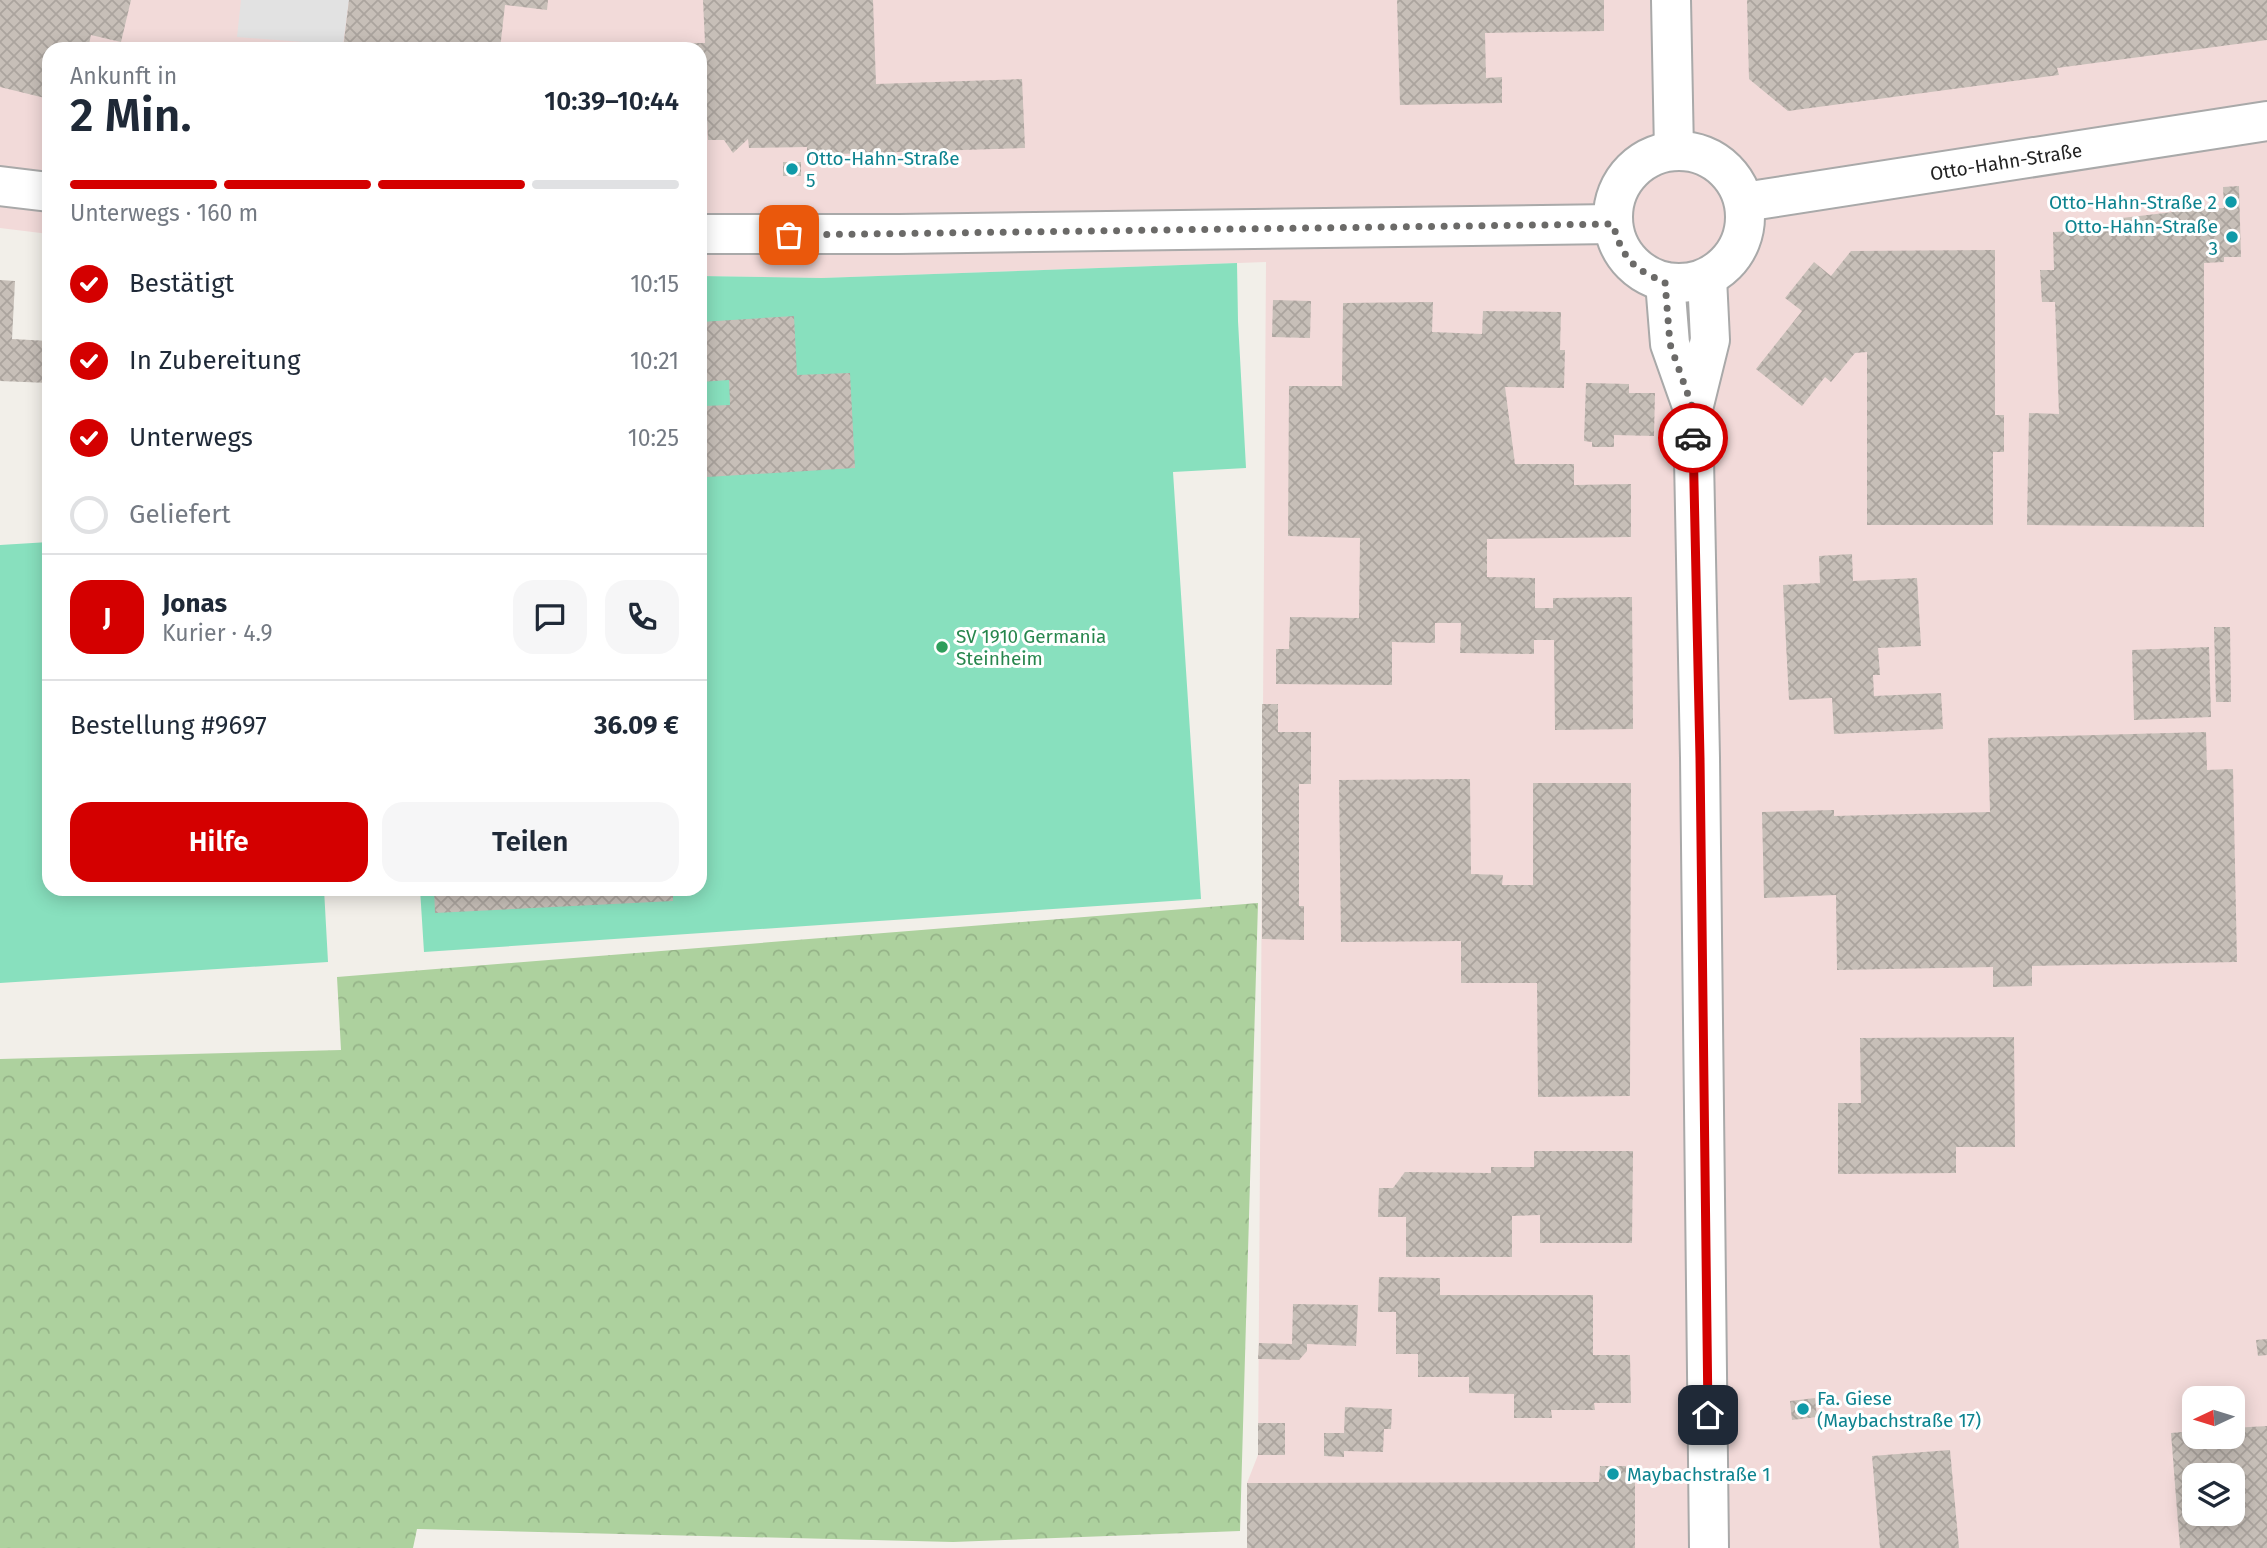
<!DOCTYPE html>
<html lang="de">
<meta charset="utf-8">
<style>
:root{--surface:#fff;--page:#f6f6f7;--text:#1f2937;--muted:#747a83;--line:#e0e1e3;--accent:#d40000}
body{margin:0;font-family:"Fira Sans",sans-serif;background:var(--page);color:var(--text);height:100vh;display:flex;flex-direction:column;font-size:26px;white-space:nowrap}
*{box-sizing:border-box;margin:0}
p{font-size:23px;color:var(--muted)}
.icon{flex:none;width:38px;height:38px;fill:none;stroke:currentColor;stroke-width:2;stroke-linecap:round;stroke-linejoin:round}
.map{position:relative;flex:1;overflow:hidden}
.side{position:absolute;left:42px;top:42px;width:665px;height:854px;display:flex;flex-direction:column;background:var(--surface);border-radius:21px;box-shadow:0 4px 18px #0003}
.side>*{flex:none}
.needle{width:46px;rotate:266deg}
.buttons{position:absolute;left:2182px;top:1386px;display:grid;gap:14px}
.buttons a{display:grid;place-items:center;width:63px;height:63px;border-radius:14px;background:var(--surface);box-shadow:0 4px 18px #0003;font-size:35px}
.pin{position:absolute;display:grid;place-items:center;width:60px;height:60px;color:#fff;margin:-30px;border-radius:14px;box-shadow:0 4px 10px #0006}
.courier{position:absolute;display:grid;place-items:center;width:70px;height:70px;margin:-35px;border:5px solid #d40000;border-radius:50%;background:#fff;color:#222;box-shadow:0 2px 9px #0007}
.headline em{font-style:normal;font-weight:600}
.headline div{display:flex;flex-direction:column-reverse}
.headline{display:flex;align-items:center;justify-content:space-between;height:119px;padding:0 28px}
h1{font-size:46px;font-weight:600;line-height:52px}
.bar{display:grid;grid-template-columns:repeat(4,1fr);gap:10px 7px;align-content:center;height:84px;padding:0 28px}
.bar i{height:9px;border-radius:5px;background:var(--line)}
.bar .current{background:var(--accent)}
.bar p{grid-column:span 4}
.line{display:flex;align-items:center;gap:18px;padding:0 28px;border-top:2px solid var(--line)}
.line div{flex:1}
.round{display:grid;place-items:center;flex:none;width:74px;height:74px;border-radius:21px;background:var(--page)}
ol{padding:0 28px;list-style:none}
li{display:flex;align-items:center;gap:21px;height:77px}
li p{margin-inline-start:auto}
li .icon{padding:7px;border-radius:50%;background:var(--accent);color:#fff;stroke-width:4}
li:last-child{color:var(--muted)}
li i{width:38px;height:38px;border:4px solid var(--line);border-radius:50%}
.cta{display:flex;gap:14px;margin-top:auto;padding:14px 28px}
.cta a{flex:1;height:80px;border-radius:21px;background:var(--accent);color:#fff;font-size:28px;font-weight:600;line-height:80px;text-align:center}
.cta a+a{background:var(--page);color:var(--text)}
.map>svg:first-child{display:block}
</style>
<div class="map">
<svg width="2267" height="1548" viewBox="0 0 2267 1548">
<defs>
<pattern id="forest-crowns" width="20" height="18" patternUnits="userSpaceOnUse" patternTransform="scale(1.75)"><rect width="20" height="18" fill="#add19e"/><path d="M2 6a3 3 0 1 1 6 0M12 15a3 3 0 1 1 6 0" fill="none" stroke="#95b388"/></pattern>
<pattern id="building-cross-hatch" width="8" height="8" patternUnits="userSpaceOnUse" patternTransform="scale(1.75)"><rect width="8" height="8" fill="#c7bfb8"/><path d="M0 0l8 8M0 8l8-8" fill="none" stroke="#aba49e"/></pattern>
</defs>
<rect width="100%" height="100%" fill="#f2efe9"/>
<path fill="#f2dad9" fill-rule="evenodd" d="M0 0H2267V1548H1247V1483L1258 1455 1266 262 822 278 700 276V49H49V234L0 228ZM2194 1398H2233V1437H2194ZM2194 1475H2233V1514H2194Z"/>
<polygon fill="url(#forest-crowns)" points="1258,903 1240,1531 953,1542 417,1529 413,1548 0,1548 0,1059 341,1050 337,977"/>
<g fill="#88e0be">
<polygon points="1237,263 1238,321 1246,468 1173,472 1201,899 424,952 420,889 700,889 700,276 822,278"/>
<polygon points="49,542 49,889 324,889 328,962 0,983 0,545"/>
</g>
<polygon fill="#e2e2e2" points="241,0 349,0 343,45 237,37"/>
<g fill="url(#building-cross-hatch)" fill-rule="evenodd">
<polygon points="0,0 131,0 121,42 91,35 88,49 49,49 49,99 0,87"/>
<polygon points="349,0 548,0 547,10 505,5 500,49 343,49"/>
<polygon points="703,0 873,0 876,84 1022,79 1025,148 807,155 807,147 749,148 748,139 733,153 724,140 708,140 706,94 700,95 700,49 689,49 689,43 705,43"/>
<polygon points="1397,0 1604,0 1604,31 1485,33 1486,78 1502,77 1502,103 1400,105"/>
<polygon points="1747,0 2267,0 2267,40 2057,68 2059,75 1788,111 1749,79"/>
<rect x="783" y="162" width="18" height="14"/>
<polygon points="2239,186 2241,257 2224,257 2224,262 2204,263 2204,527 2027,525 2029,413 2059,414 2055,302 2042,302 2040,270 2054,270 2053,232 2122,229 2122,218 2199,209 2224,208 2223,187"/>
<polygon points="1995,250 1995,415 2004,415 2004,452 1993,452 1993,525 1867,525 1867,352 1855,353 1831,382 1825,377 1802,406 1756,369 1802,311 1785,298 1814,262 1831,276 1851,251"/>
<polygon points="0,280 15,281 12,339 49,341 49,383 0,381"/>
<polygon points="1273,300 1311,301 1310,338 1272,337"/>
<polygon points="1433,302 1432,332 1482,334 1483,311 1561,312 1560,350 1565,350 1564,388 1505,387 1515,464 1574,464 1574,485 1631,484 1631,537 1487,539 1487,577 1535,578 1535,608 1553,608 1553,598 1632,597 1633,729 1555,730 1554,640 1534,640 1534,654 1460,653 1461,623 1435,623 1435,643 1392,642 1392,685 1276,684 1276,649 1289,649 1290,617 1359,618 1360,538 1288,536 1289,386 1342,386 1343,303"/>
<polygon points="794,316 797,375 850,373 855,468 707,477 703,406 730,405 729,380 700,382 700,322"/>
<polygon points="1586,383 1629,384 1629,393 1655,393 1654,436 1614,435 1614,447 1592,447 1592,442 1584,441"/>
<polygon points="1852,554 1853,581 1917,578 1921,646 1878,648 1880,675 1873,675 1874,696 1941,693 1943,729 1834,734 1832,698 1789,700 1783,585 1820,583 1819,556"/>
<polygon points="2214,627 2230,627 2231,702 2216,702"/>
<polygon points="2209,647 2211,717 2134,720 2132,650"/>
<polygon points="1262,704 1278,704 1278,732 1311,732 1311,784 1299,784 1299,906 1304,906 1304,940 1262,939"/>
<polygon points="2206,732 2207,770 2233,769 2237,962 2032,966 2032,986 1993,987 1993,967 1837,970 1836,895 1764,898 1762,812 1834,810 1834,816 1990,812 1988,738"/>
<polygon points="1470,779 1471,874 1503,875 1502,885 1533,885 1533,783 1631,783 1630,1096 1538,1097 1537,983 1461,983 1461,941 1341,942 1339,780"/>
<polygon points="434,889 673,889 673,901 435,913"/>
<polygon points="2014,1037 2015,1147 1956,1147 1956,1173 1838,1174 1838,1103 1861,1103 1860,1038"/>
<polygon points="1534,1151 1633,1151 1632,1243 1540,1243 1540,1215 1512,1216 1512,1257 1406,1257 1406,1217 1378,1217 1379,1188 1393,1188 1405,1172 1491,1173 1491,1167 1534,1167"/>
<polygon points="1379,1277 1440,1278 1440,1295 1593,1295 1593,1355 1630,1355 1631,1403 1594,1403 1595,1410 1551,1410 1552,1418 1514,1418 1514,1394 1469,1393 1469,1377 1418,1377 1418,1354 1396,1354 1396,1312 1378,1312"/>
<polygon points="1293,1304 1358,1305 1356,1346 1307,1344 1307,1351 1299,1360 1258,1359 1259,1343 1292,1344"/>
<polygon points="2267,1339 2267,1355 2258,1356 2256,1340"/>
<polygon points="1815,1398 1817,1417 1792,1420 1790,1401"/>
<polygon points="1345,1407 1392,1409 1391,1429 1384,1429 1383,1452 1344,1451 1344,1457 1324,1456 1324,1433 1344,1433"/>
<rect x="1258" y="1423" width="27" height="32"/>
<path d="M2267 1426V1548H2180L2171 1433 2194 1431V1437H2233V1428ZM2194 1475H2233V1514H2194Z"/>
<polygon points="1950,1450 1959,1548 1880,1548 1872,1456"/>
<polygon points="1600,1466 1626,1466 1626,1482 1635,1482 1635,1548 1247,1548 1247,1483 1599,1482"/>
</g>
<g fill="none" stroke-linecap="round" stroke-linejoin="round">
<g stroke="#a9a9a9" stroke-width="42">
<g id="street">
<polyline points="1671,0 1674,151"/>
<circle cx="1679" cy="217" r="66"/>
<polyline points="0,186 49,192"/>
<polyline points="1744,202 2267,121"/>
<polyline points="700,234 899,234 1613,224"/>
<polyline points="1707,278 1710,340 1693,409 1700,758 1709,1548"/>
<polyline points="1665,282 1670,344 1693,409"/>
</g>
</g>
<use href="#street" stroke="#fff" stroke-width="38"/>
</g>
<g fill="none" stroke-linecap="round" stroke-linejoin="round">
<path stroke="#6b6a68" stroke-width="7" stroke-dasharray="0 12.6" d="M789 235 1613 224C1622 257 1633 270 1665 282L1670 344 1693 409V438"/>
<polyline stroke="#d40000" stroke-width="9" points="1693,438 1700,758 1708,1415"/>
</g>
<g fill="#0f9aa8" stroke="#fff" stroke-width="2.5">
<circle cx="792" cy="169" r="7"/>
<circle cx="2231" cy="202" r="7"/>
<circle cx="2232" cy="237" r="7"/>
<circle cx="1803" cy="1409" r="7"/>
<circle cx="1613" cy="1474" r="7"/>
</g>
<circle fill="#2e9e5b" stroke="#fff" stroke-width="2.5" cx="942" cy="647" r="7"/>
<g text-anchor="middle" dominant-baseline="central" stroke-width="6" stroke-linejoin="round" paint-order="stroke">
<g font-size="19" fill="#0d838f" stroke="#fff" text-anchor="start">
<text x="806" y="158">Otto-Hahn-Straße<tspan x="806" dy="22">5</tspan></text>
<text x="2217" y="202" text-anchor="end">Otto-Hahn-Straße 2</text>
<text x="2218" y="226" text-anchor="end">Otto-Hahn-Straße<tspan x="2218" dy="22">3</tspan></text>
<text x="1817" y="1398">Fa. Giese<tspan x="1817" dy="22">(Maybachstraße 17)</tspan></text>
<text x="1627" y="1474">Maybachstraße 1</text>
</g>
<g font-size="19" fill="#222" stroke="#fff">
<text transform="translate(2006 162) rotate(-9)">Otto-Hahn-Straße</text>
</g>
<g font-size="19" fill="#27864d" stroke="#fff" text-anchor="start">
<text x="956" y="636">SV 1910 Germania<tspan x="956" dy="22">Steinheim</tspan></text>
</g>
</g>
</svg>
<div class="buttons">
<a><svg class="needle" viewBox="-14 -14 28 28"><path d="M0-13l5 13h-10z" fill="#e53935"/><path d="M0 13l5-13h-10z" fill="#747a83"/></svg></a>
<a><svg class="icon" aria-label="layers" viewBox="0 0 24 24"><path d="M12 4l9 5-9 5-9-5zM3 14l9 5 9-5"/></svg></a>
</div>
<div class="pin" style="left:789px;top:235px;background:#ea580c"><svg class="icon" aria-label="bag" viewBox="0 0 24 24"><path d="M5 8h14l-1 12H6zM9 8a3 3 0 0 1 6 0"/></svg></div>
<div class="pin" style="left:1708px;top:1415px;background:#1f2937"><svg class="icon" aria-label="home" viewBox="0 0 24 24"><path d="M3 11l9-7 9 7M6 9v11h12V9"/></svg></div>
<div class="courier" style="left:1693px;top:438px"><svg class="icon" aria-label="car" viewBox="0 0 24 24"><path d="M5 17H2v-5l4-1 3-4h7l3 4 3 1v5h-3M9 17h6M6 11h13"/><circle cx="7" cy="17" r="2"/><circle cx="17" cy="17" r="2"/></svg></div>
<section class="side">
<div class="headline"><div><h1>2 Min.</h1><p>Ankunft in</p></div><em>10:39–10:44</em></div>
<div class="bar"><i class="current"></i><i class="current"></i><i class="current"></i><i></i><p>Unterwegs · 160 m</p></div>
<ol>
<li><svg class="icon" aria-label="check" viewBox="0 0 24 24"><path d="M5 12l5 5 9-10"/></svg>Bestätigt<p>10:15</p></li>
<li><svg class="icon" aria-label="check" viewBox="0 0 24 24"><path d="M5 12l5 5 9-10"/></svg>In Zubereitung<p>10:21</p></li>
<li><svg class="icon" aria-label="check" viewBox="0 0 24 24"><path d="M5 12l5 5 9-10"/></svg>Unterwegs<p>10:25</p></li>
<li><i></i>Geliefert</li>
</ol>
<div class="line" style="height:126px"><b class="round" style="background:var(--accent);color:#fff">J</b><div><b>Jonas</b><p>Kurier · 4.9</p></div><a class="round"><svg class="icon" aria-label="chat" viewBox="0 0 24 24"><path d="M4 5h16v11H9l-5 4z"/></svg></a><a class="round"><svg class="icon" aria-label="phone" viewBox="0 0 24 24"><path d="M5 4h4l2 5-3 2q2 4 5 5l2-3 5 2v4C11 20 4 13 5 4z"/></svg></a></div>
<div class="line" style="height:91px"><div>Bestellung #9697</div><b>36.09 €</b></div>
<div class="cta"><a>Hilfe</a><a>Teilen</a></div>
</section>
</div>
